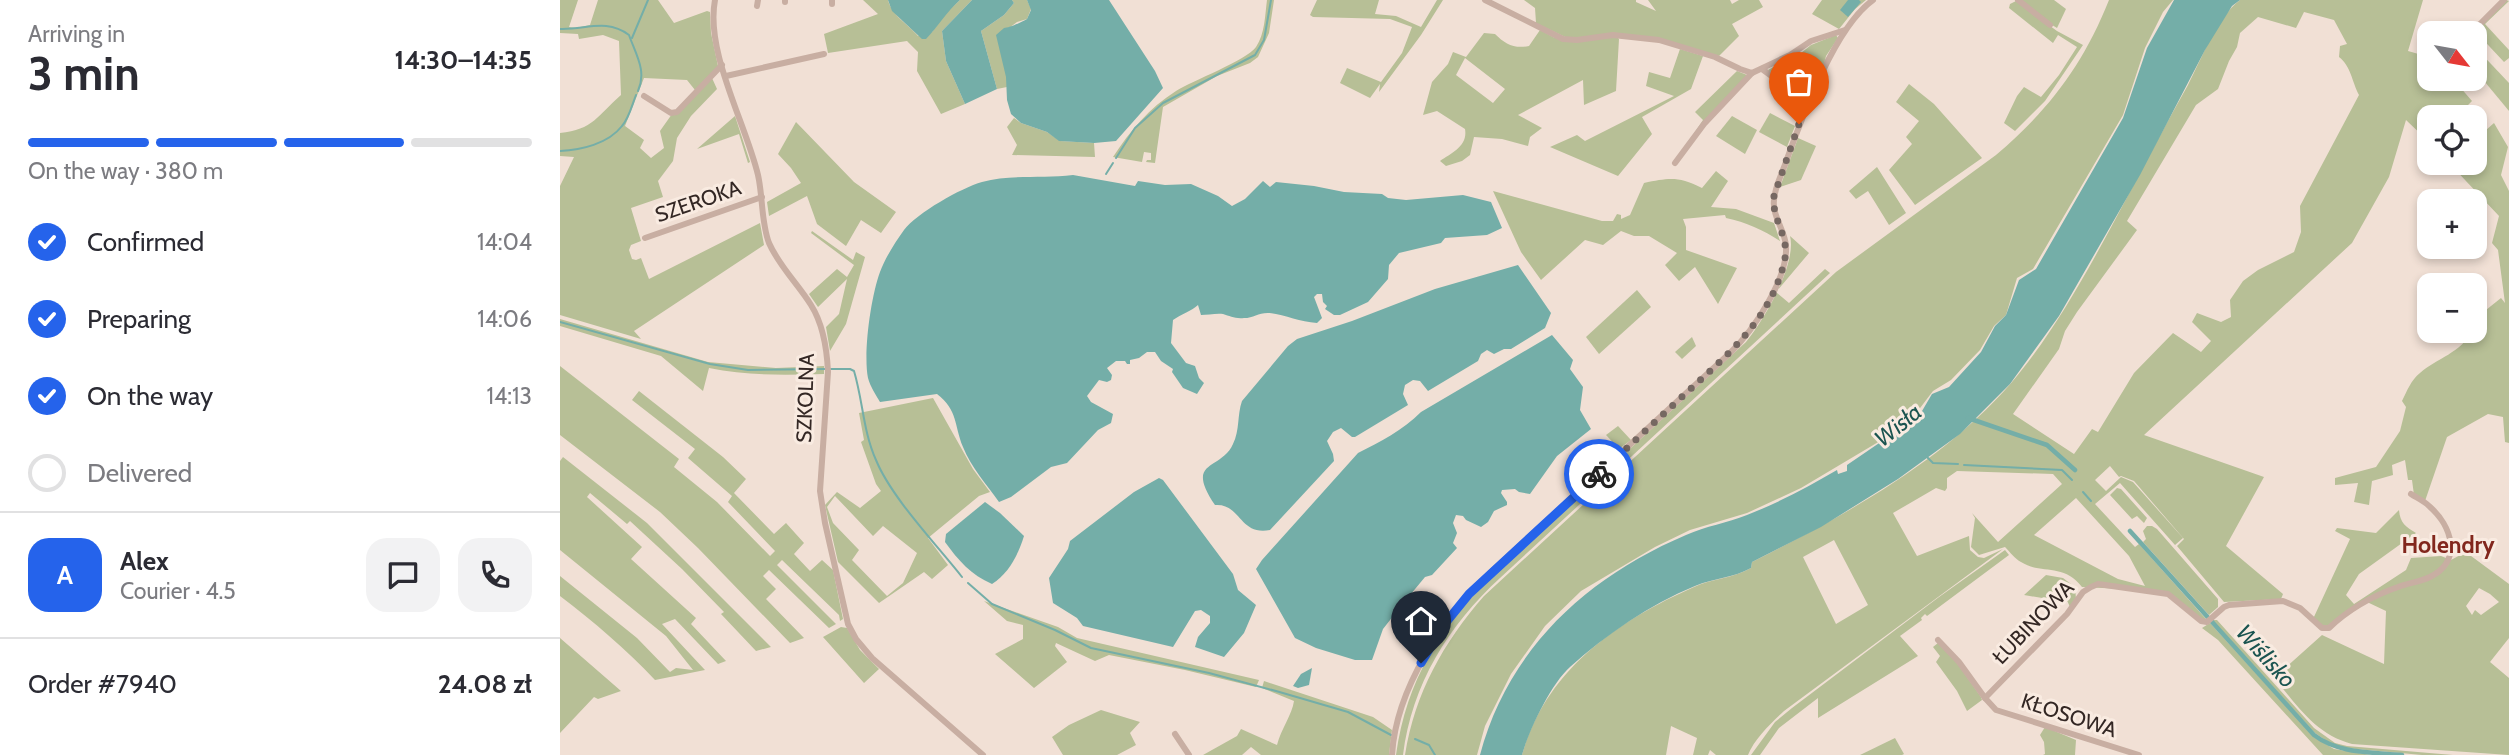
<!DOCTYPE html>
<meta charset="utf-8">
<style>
:root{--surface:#fff;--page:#f2f2f3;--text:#2b2b33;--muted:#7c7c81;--line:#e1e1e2;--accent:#2563eb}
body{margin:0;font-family:Cabin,sans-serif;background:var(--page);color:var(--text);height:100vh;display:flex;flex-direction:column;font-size:26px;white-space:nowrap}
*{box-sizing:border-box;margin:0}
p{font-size:23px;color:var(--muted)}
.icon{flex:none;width:38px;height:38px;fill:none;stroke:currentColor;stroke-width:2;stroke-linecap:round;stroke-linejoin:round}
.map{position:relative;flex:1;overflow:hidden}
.details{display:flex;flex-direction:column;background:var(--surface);width:560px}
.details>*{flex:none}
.needle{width:46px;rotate:121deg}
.controls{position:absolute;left:1857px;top:21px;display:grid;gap:14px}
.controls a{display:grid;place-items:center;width:70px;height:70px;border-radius:14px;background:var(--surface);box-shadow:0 4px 10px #0003;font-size:35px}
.pin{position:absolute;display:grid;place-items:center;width:60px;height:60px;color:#fff;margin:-72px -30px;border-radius:50% 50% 50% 0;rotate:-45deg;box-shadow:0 0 7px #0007}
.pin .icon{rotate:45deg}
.courier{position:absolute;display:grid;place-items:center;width:70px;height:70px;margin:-35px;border:5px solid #2563eb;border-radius:50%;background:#fff;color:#222;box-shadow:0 2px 9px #0007}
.headline em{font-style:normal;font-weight:700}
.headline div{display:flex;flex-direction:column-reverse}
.headline{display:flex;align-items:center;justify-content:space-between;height:119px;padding:0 28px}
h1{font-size:46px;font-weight:700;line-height:52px}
.bar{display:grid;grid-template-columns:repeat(4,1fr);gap:10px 7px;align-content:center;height:84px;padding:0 28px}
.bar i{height:9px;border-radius:5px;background:var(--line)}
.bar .selected{background:var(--accent)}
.bar p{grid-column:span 4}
.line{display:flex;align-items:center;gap:18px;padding:0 28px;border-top:2px solid var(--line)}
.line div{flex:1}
.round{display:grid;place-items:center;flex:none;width:74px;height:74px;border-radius:21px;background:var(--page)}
ol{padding:0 28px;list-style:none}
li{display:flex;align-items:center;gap:21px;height:77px}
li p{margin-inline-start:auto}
li .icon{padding:7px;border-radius:50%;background:var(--accent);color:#fff;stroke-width:4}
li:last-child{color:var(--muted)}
li i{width:38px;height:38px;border:4px solid var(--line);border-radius:50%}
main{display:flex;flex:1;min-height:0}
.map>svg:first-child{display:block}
</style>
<main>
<section class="details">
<div class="headline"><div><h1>3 min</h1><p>Arriving in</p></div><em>14:30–14:35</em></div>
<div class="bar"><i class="selected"></i><i class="selected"></i><i class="selected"></i><i></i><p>On the way · 380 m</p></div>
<ol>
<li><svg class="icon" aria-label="check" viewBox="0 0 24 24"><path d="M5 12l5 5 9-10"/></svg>Confirmed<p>14:04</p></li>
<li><svg class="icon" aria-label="check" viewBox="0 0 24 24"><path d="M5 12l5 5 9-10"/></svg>Preparing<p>14:06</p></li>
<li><svg class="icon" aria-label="check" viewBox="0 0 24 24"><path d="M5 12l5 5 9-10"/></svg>On the way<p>14:13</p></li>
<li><i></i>Delivered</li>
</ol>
<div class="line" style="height:126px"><b class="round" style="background:var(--accent);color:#fff">A</b><div><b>Alex</b><p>Courier · 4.5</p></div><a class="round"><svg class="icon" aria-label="chat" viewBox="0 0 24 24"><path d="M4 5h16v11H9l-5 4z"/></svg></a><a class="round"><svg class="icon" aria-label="phone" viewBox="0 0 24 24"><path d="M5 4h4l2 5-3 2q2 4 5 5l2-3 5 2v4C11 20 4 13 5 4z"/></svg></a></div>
<div class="line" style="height:91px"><div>Order #7940</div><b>24.08 zł</b></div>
</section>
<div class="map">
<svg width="1949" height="755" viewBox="0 0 1949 755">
<rect width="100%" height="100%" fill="#f1e0d5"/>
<g fill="#b7bf96" fill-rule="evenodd">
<path d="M0 0H18L9 27 16 28 30 25 38 0H98L114 23 147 11 150 12 151 33 158 66 135 90 127 80 84 78 65 126 84 140 80 148 91 158 104 148 100 131 112 114 152 78 157 89 131 116 117 138 113 161 98 181 103 197 71 208 81 241 71 245 69 250 72 259 76 260 81 258 89 279 200 223 204 245 74 331 81 339 0 315V186L14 157 0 156V133C33 130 38 115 61 95L59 41 43 35 19 39 18 34 0 33Z"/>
<path d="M303 0H328C332 16 348 24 358 36L372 32 386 13 400 0H412L382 31 386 61 405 104 381 114 357 71 358 52 347 41 268 53 264 34 318 14Z"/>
<polygon points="452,0 467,0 471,9 467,19 457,22 449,28 447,87 437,89 421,31 444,15 454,3"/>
<path d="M707 0H714L709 33 698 57 690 63 657 76 603 107 595 163 586 162 587 160H591V153L584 152 582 162 553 157C570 131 589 108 616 91 632 81 687 60 696 47 705 34 705 15 707 0Z"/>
<polygon points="757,0 819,0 815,14 836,16 861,27 877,0 883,0 861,35 819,92 820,84 810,98 780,83 787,68 821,82 842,53 852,27 830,19 753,17 750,15"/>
<polygon points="964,0 1076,0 1076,2 1096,11 1088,0 1170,0 1172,4 1179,0 1199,0 1203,7 1172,24 1179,36 1159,56 1098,38 1005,37 976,23 975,8"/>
<polygon points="1262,0 1306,0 1295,9 1279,29 1252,14"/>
<polygon points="1463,0 1494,0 1506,9 1497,28 1484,20 1462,1"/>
<path d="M1549 0H1613L1603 12 1585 48 1563 115 1473 269 1457 278 1446 315 1434 326 1420 350 1391 380 1373 391 1354 416 1320 441 1241 488 1187 513 1130 530 1095 547 1021 591 985 626 951 674 925 726 917 755H845C855 693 883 643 924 596L1276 272 1436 155C1489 110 1523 65 1549 0Z"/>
<path d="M1680 0H1863L1848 51 1869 57V79H1893L1912 101 1898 115 1899 117H1869V142L1846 120 1829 177 1792 243 1584 435 1704 477 1666 546 1723 594 1721 599 1664 602 1617 546 1624 539 1574 481 1561 476 1559 477 1550 466 1535 480 1546 491 1561 477 1573 482 1623 538 1615 545 1560 483 1535 504 1575 547 1579 544 1646 619 1642 620 1604 591 1522 587C1503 562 1481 575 1461 562 1455 559 1450 552 1445 547L1419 555 1411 547 1415 518 1412 513 1438 542 1502 484 1493 474 1397 471 1387 478V488L1385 491 1376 488 1333 513 1357 556 1409 536 1410 550 1418 557 1424 558 1443 549 1224 711C1212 722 1194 739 1188 755H1156L1150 750 1148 755H1133L1137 738 1111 726 1106 755H962C986 670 1057 621 1134 587 1153 578 1172 579 1191 568L1192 562C1285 515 1383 462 1452 382 1505 320 1548 232 1587 160 1600 135 1614 110 1628 85 1641 60 1657 17 1680 0ZM1744 12 1774 20 1787 44 1780 46 1779 57C1791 66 1792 82 1799 95L1740 206 1741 232 1734 252 1698 270 1683 281 1670 300 1671 317 1661 322 1637 313 1632 322 1651 341 1641 352 1613 333 1574 373 1538 432 1532 429 1514 454 1453 414 1499 349 1505 331 1517 312 1577 230 1567 221 1636 105 1658 89 1669 61 1677 47 1680 33 1698 17 1736 28ZM1516 498 1569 556 1585 586 1558 579 1474 535ZM1274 540 1308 605 1276 624 1243 557Z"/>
<polygon points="1946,0 1949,1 1925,24 1949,50 1949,58 1944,62 1915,31"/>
<polygon points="1456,1 1497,31 1523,45 1485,101 1455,131 1444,123 1457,96 1464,87 1481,97 1499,75 1517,47 1498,35 1493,43 1449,8 1450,4"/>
<path d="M980 30 995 38 1057 37 1059 39 1056 91 1024 105 1023 80 958 115 982 128 970 137 968 146 942 139 914 137 910 155 902 161 886 166 880 161C892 153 908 146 905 129L877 111 863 115 872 82 888 64 893 52 906 57 924 33 935 34C945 44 954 49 969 46ZM905 58 945 89 933 103 896 75Z"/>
<polygon points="1276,35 1278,38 1266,56 1264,64 1260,66 1245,56 1240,61 1236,57 1251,45"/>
<polygon points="1914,46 1949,83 1949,111 1915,70"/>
<polygon points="1120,49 1143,56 1131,89 1082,117 1092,134 1058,176 990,147 1017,135 1025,141 1114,96 1086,86 1089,72 1110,78"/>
<polygon points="1229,58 1238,63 1228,75 1248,95 1246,99 1208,70"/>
<polygon points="1177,71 1187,75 1133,135 1143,120 1135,112"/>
<polygon points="1349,84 1374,104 1422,158 1355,205 1329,170 1352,144 1346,137 1359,121 1336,102"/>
<polygon points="1210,113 1235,126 1227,147 1199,132"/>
<polygon points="175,116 190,162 188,163 179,134 137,149"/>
<polygon points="1172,116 1197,130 1185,154 1156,136"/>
<polygon points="454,118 461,123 487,132 500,141 534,143 535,157 452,155 457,145 447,127"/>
<polygon points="236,122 294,182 336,212 321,233 301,220 286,246 257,224 247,196 209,216 207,202 241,183 231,168 218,154"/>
<path d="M1934 123 1948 147 1941 175 1949 191V443L1945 442 1943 417 1928 414 1887 437 1865 501 1854 495 1852 480H1848L1845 460 1832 465 1833 475 1812 481 1809 505 1794 502 1798 483 1775 485V478L1816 467 1840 431 1846 407 1842 401C1847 391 1851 380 1860 373 1877 358 1901 353 1912 331H1914L1921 314 1941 298 1945 303 1938 250 1932 243 1939 216 1889 163H1914L1915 136 1917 138Z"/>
<polygon points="1238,138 1256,146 1241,180 1220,187"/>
<polygon points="1317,167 1346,213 1329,225 1308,191 1296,199 1289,191"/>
<path d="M1156 171 1168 181 1151 207 1176 209 1214 223 1220 241C1203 230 1186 222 1166 218L1165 215 1123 219 1126 227V250L1177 268 1158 304 1135 267 1119 281 1105 265 1117 253 1089 236H1074L1061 231 1043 245 1025 240 981 280 961 252 933 191 1042 221H1053L1057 214 1061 215V219L1070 215 1084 183C1109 178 1118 176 1142 188Z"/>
<polygon points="252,231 293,260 296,252 305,257 286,324 270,351 266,327 279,314 287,279 258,307 249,294 277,269 287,277 294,265 251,233"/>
<path d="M1230 236 1249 253 1216 292 1229 303 1265 269 1270 273 940 578C888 626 852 684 843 755H836C847 679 880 627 934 574L1186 342C1204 320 1237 264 1230 236Z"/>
<polygon points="1077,290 1091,307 1039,354 1026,337"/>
<path d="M0 319 148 362 216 368 264 366V374C225 375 187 376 149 368L143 391 101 356 0 326Z"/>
<polygon points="1132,337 1136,346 1122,359 1115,352"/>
<polygon points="0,366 119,459 114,467 157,502 210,556 215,551 168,502 172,496 128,458 135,449 72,400 79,391 163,457 186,479 174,493 214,534 226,523 244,543 234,554 250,571 262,560 273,570 283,619 280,621 279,615 222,560 217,565 276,624 269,628 209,570 203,576 216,589 206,599 244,638 230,643 138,548 100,512 0,435"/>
<path d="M373 398 413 469 430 492 419 496 368 538 388 565 372 579 364 572 319 603 278 562 265 505 277 492 300 508 321 491 316 484 301 442 304 440 299 413ZM275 496 313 536 323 526 357 553 343 583 327 596 292 560 299 550 273 523 267 507Z"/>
<polygon points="1058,426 1071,440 1059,449 1046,435"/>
<path d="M3 457 87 523 211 647 196 651 161 614 164 612 122 569 70 521 67 524 30 493 27 497 82 547 71 559 136 618 131 624 166 661 158 664 115 619 102 624 145 670 95 680C66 649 34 622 0 596V576L77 638 110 672 116 668 133 670 106 636 0 550V461Z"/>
<polygon points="1557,488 1561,489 1587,518 1584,523 1577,516 1572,519 1550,495"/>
<path d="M1839 510C1840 523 1846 527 1856 533L1799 574 1786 595 1794 604 1846 570 1851 558 1881 556 1891 560 1904 553 1899 552 1891 556 1894 540 1908 550 1907 553 1949 584V638L1930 662 1949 678V755L1792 744C1755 734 1738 706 1714 678L1762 635 1824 664 1826 611 1807 602 1828 589 1771 626 1764 627 1753 619 1790 539 1775 531 1777 528 1816 533ZM1919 588 1930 594 1939 602 1921 615 1915 610 1912 615 1906 606Z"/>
<polygon points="1587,526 1592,526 1597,529 1658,599 1658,607 1649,615 1583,542 1586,539 1583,531"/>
<polygon points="1445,550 1449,555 1367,616 1365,614 1361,618 1362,620 1340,636 1358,656 1258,718 1258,698 1219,728 1200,755 1191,755 1215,722 1232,708 1379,597"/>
<polygon points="1486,575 1503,578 1515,587 1516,599 1510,607 1505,596 1494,600 1464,595"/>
<polygon points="424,601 498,627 517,638 699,680 696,687 625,670 549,655 535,661 496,643 495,646 507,662 474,688 435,654 463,639 463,625 447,621"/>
<polygon points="1652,620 1657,620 1754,728 1775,743 1787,746 1893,755 1862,755 1785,748 1774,746 1755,733"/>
<polygon points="1650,623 1754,737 1774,749 1811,755 1763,755 1658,640 1642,628"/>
<polygon points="281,627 287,628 300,650 319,669 304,683 263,637"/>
<polygon points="0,638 61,691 38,699 34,697 0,733"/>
<polygon points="1378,643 1397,663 1421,697 1422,700 1407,711 1397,691 1376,662 1380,656 1373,647"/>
<path d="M704 681 813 717 832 730 829 755H701L691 747 682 755H643L677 736 681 729 717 745C721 729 732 715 734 701L702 688Z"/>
<polygon points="541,710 580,722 570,733 576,745 557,755 503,755 492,737 509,725"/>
<polygon points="1485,727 1516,740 1515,755 1483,755 1485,754 1484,742 1480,735"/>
<polygon points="1335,738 1344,754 1342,755 1300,755"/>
</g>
<g fill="#74aea8">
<path d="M328 0H400C386 12 378 27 366 39H362L332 11Z"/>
<polygon points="412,0 452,0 454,3 444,15 421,31 437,89 405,104 386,61 382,31"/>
<path d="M467 0H549L595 71 603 88 556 141 534 143 499 141 487 132 461 123 451 114 447 100 446 77 436 35 444 28C449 28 462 22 467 19L471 10Z"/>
<polygon points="1288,0 1299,0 1301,2 1288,17 1280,10"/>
<path d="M1614 0H1680L1672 6 1645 50 1580 175 1499 316 1450 384 1400 434 1338 479 1261 527 1192 562 1191 568C1173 578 1154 578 1135 586 1089 605 1047 634 1010 667 991 684 969 730 962 755H920C948 649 1027 577 1126 535 1146 526 1167 523 1187 515 1218 503 1248 487 1277 470L1278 474 1287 471V465L1350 422 1355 423 1372 394 1389 387 1421 352 1435 326 1446 315 1459 280 1476 269 1563 118 1587 48Z"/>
<path d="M513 175 575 186 578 181 605 185 631 184 658 196 672 206 685 199 703 181 710 187 716 182 754 186 784 192 822 194 828 198 846 200 903 195 931 202 942 228 927 235 885 238 881 243 839 253 829 265 828 279 808 302 780 315H774L765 309 767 306 763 302 762 294H757L754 297 762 318 757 323C740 322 726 315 710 313 699 312 694 318 684 318 675 319 670 316 663 314 657 313 647 315 641 315L638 305C632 311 621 314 613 320L611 343 626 363 635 366 639 378 644 383 637 394 623 388 612 372 613 369 601 361 595 352H587L579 358 570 360V364H567L565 361H556L547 368 552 375 551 380 547 382 539 380 527 396 531 402 553 414 551 423 538 430 507 463 491 467 451 497 439 502C427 485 411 467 403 447 394 425 398 410 377 394L320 402C316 395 310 386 308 378 303 353 311 296 320 272 325 258 336 241 344 230 357 213 401 188 422 182 451 174 483 179 513 175Z"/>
<path d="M958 265 991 313 985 328 951 349H944L934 354 927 350 921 354 918 361 868 391 860 381 853 380 845 385 843 394 848 405 795 437H792L781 428 773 432 767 441 773 454 774 461 710 530C679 536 681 503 655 505 624 459 661 471 673 444 680 430 677 415 682 401L728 346 737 339 792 321 875 289Z"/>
<path d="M992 335 1013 360 1010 369 1023 387 1020 410 1031 429 997 456 970 494 959 492 955 489 942 490 941 493 947 502V505L934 511 928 522 921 527 906 520 903 516 896 515 893 523 897 533 893 543 897 548 872 575 865 577 841 606 823 629 812 660H795L756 648 735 638 696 569 702 560 798 453C820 442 843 430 861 412Z"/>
<polygon points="599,478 603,480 673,574 678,590 696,605 684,633 664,657 635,647 638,637 650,623 650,616 641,610 635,611 613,647 523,626 517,618 493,603 489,578 508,549 510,541 574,492"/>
<path d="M425 502 440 513 464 536C458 555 449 573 432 584 411 575 398 560 385 542L386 534Z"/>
<polygon points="752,668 749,685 738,688 733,686 741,674"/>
</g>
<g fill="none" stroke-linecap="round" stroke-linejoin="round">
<g stroke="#74aea8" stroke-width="2">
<path d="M0 29C26 30 46 18 69 35 76 55 87 71 78 91"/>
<polyline points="72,38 88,0"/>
<path d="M0 151C21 150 48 144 62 126 69 118 72 105 76 95"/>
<polyline points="556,158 575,128 603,103 695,55 704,40 711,0"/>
<polyline points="546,174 553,163"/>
<polyline points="0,322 150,364 188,370 266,369"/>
<path d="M271 369H290L294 371C303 401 303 431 316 460 331 497 376 544 402 577"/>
<polyline points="1367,457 1373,463 1398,464"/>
<polyline points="1404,465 1502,470 1512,480"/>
<polyline points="1523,492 1531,501"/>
<polyline points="408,583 432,604 495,630 531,648 649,673 716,691 788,712 831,735"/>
<polyline points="855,739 869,745 875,755"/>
</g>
<g stroke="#74aea8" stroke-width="4.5">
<polyline points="1408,418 1487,445 1515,470"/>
<path d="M1570 531 1754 735C1779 754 1811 752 1842 755"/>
</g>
<g stroke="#c8aea2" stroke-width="6">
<path d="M155 0C145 52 186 124 198 175 203 197 201 222 209 243 219 266 238 284 251 305 263 324 267 350 268 372L260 491 265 523 288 624 296 639 312 658 423 755"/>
<polyline points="272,0 272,4"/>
<polyline points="925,0 1003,39 1017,40 1053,35 1099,40 1155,57 1180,69 1192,73 1230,55 1251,41 1285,30"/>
<polyline points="1458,0 1490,25"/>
<polyline points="225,2 225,0"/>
<polyline points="197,6 198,0"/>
<polyline points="1911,33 1944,0"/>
<polyline points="1202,69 1248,103"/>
<polyline points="166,76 264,54"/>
<polyline points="84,96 111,113 117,112 162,65"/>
<polyline points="1115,163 1144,124 1192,73"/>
<polyline points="85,238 202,197"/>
<polyline points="1378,640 1399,662 1425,698 1436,710 1579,755"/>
<path d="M1425 698 1507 614 1523 592 1531 587 1538 584 1608 594 1641 621 1647 622 1664 607 1669 605 1723 601 1740 608 1762 628H1769C1789 609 1812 596 1838 587 1848 583 1860 582 1870 577 1903 561 1892 526 1869 506 1864 501 1857 498 1851 494"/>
<polyline points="615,734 629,755"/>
<path d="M832 755C836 687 884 618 931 572L1170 353C1193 331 1228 279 1226 246 1225 230 1212 216 1214 200 1215 185 1223 172 1227 159 1243 115 1275 27 1313 0"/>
</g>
</g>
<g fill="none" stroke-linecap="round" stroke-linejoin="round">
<path stroke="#766862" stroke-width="7" stroke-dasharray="0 12.6" d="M1039 474C1068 447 1096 421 1125 394 1167 355 1213 318 1225 258 1229 236 1211 218 1214 196L1239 124"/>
<polyline stroke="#2563eb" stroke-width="9" points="861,663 883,626 909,594 1039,474"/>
</g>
<g text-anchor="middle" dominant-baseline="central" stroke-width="6" stroke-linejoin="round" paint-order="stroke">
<g font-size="21" fill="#332724" stroke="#f9ebe1">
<text transform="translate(138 201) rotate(-19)">SZEROKA</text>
<text transform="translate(245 398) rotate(-88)">SZKOLNA</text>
<text transform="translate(1473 622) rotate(-46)">ŁUBINOWA</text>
<text transform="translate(1509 715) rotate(18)">KŁOSOWA</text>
</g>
<g font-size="23" font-style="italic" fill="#1a5450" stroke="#f9ebe1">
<text transform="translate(1338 425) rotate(-39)">Wisła</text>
<text transform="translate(1706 656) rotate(48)">Wiślisko</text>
</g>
<g font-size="23" font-weight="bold" fill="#82271d" stroke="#f9ebe1">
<text x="1888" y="545">Holendry</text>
</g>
</g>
</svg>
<div class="controls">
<a><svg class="needle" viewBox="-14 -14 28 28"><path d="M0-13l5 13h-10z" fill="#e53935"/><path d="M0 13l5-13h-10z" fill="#7c7c81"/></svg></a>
<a><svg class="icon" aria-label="locate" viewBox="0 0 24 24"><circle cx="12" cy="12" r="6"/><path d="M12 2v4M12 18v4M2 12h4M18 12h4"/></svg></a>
<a>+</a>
<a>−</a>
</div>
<div class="pin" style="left:1239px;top:124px;background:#ea580c"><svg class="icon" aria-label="bag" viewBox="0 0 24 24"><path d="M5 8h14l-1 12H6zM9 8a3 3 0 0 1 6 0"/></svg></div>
<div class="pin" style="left:861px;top:663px;background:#1f2937"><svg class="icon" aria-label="home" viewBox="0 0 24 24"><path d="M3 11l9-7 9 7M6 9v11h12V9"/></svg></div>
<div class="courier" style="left:1039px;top:474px"><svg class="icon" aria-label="bike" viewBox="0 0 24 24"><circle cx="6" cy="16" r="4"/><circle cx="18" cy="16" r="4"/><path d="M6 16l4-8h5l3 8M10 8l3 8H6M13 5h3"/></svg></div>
</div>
</main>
